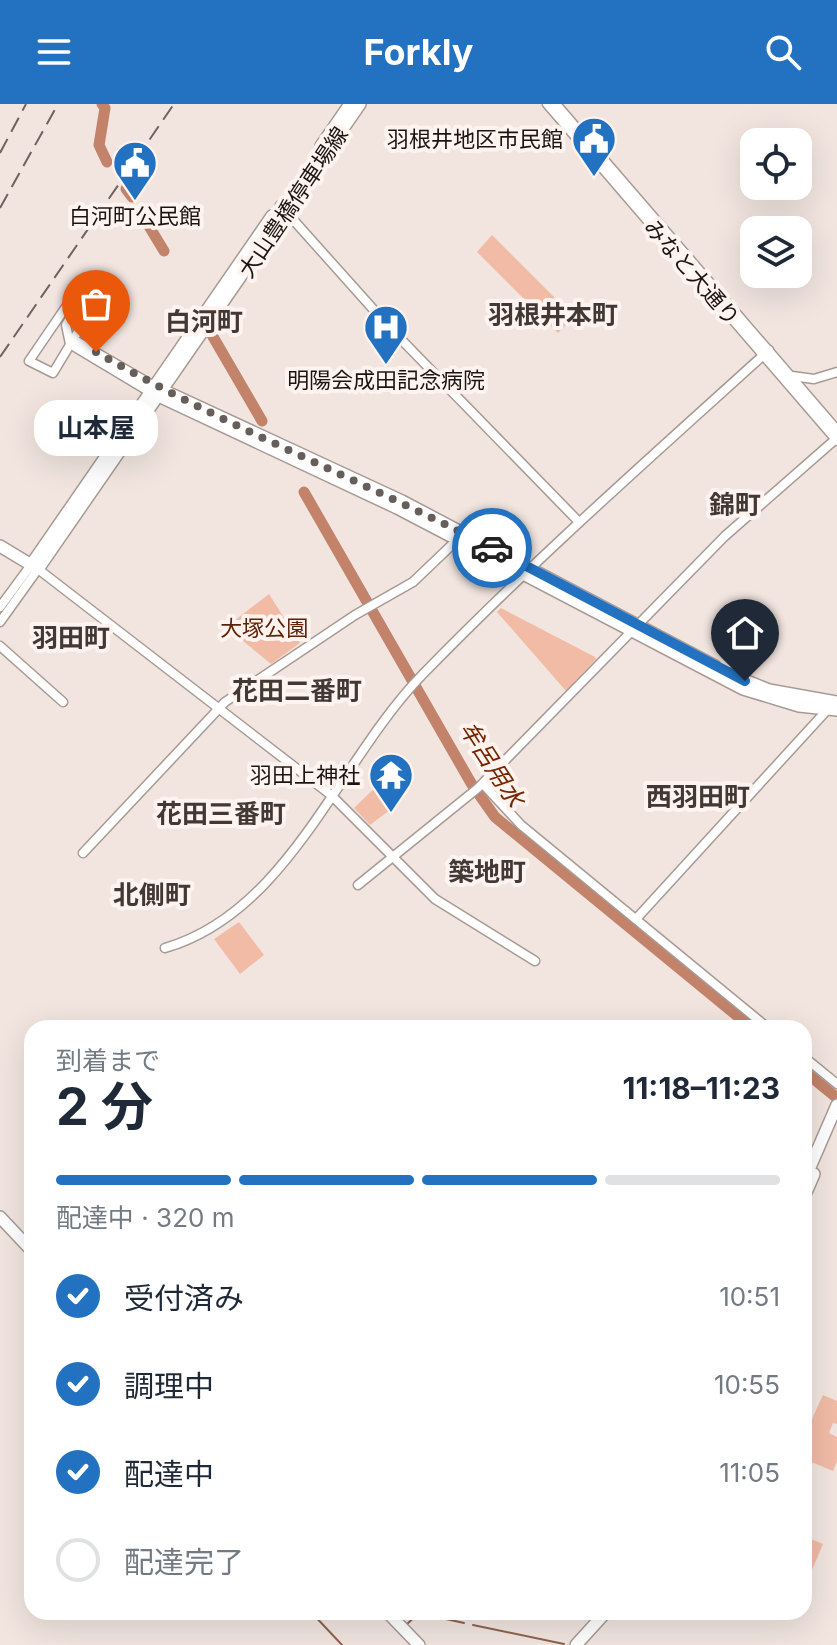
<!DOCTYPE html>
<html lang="ja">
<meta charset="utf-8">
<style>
:root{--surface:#fff;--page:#f2f2f3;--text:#1f2937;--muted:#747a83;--line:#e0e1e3;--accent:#2272c1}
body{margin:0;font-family:Inter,"Noto Sans JP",sans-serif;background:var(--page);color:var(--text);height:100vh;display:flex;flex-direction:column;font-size:30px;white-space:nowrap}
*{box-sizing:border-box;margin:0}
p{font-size:26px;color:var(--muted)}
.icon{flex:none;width:44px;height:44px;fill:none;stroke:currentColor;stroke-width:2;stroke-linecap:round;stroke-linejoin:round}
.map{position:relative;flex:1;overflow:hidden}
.details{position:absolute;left:24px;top:916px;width:788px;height:600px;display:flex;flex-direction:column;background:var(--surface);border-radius:24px;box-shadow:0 8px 32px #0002}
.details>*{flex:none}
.tools{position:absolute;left:740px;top:24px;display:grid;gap:16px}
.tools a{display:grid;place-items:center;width:72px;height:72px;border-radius:16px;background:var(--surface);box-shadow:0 8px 32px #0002;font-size:40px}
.pin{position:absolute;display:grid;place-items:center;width:68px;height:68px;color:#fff;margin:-82px -34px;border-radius:50% 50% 50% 0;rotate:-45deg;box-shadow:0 0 8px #0007}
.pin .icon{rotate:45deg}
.courier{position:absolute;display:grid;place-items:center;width:80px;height:80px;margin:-40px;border:6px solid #2272c1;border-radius:50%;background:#fff;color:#222;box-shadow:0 2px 10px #0007}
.bubble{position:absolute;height:56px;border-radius:24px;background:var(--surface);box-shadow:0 8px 32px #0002;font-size:26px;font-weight:700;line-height:56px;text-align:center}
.headline em{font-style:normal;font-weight:700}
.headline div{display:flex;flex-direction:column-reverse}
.headline{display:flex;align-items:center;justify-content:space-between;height:136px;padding:0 32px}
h1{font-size:52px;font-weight:700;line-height:60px}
.bar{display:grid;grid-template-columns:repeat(4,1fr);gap:12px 8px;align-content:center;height:96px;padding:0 32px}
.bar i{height:10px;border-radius:6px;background:var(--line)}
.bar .active{background:var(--accent)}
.bar p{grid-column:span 4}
ol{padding:0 32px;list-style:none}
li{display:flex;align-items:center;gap:24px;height:88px}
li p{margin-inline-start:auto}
li .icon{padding:8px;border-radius:50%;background:var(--accent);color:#fff;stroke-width:4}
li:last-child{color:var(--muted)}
li i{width:44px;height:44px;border:4px solid var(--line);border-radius:50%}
header{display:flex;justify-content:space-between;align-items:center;height:104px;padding:0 32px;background:var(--accent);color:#fff;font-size:36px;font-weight:700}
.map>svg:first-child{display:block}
</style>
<header><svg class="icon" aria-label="menu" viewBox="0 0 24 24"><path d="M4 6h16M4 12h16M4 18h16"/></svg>Forkly<svg class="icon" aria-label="search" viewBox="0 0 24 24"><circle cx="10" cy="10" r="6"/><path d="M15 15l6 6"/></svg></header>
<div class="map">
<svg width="837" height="1541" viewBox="0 0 837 1541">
<rect width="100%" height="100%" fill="#f2e5e0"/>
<g fill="#f1bba6">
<polygon points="492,131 574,213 558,229 477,148"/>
<polygon points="269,490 300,539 271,560 226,523"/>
<polygon points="501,504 595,553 596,555 566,587 497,508"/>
<polygon points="381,678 395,702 370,721 354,704"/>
<polygon points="239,818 264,851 240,870 214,835"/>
<polygon points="823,1291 837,1297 837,1320 833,1319 829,1329 837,1333 837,1357 833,1367 804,1355 804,1332"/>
<polygon points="804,1432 823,1440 812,1466 804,1462"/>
</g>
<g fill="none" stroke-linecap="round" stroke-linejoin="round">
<g stroke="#906250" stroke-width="2">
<polyline points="311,1508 342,1541"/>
<polyline points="407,1520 419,1509 464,1519"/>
<polyline points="473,1521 564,1540"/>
</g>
<g stroke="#c2836a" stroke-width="11">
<polyline points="102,0 105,4 99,41 107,58"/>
<polyline points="126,85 132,93"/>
<polyline points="144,114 164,147"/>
<polyline points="212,231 262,317"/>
<polyline points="304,388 471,679 495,713 752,924"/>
<polyline points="804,967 837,994"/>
</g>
<g stroke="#a79a95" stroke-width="11">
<g id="minor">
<polyline points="547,0 837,337"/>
<polyline points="556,0 837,326"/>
<polyline points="280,101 390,224 578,417"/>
<polygon points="72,194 86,205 88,211 53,269 29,257"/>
<polyline points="78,198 66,221 70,240 150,288"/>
<polyline points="73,235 154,282"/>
<polyline points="792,272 814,275 837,268"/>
<polyline points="0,503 31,461"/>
<polyline points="0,518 38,465 331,691 435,795 535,857"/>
<polyline points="0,542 63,598"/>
<polyline points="483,680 521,721 768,924"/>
<polyline points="83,749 225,598 355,511 413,478 457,436"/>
<polyline points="358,781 478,684 725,432 837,334"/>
<polyline points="636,815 828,605"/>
<path d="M165 844C289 808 338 657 423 570 533 457 651 353 769 246"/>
<polyline points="804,953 837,980"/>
</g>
</g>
<g stroke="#a79a95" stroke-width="14">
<g id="major">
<polyline points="321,42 350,0"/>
<polyline points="154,282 402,397 715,562"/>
<polyline points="150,288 397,404 743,585 799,602 837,606"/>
<polyline points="0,442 38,465 360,0"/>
<polyline points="31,461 272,112"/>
<polyline points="730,570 769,586 837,598"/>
<polyline points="804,1077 837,1001"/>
<polyline points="804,1093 814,1070"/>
<polyline points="0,1113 32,1147"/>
<polyline points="387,1508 419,1541"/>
<polyline points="576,1541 606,1508"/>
</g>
</g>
<use href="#minor" stroke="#fff" stroke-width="8"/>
<use href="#major" stroke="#fff" stroke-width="11"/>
<g stroke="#6b6360" stroke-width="2" stroke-dasharray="16 8" stroke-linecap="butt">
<polyline points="0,49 26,0"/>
<polyline points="0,104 58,0"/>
<polyline points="0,253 174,0"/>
</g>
</g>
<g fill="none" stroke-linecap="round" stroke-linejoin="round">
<path stroke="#665e5b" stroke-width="8" stroke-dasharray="0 14.4" d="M96 248C223 321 361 376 492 444"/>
<polyline stroke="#2272c1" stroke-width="10" points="492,444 745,577"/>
</g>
<defs>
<g id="civic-pin" transform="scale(2.3)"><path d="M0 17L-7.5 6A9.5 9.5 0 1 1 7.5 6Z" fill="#2272c1" stroke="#fef3ee"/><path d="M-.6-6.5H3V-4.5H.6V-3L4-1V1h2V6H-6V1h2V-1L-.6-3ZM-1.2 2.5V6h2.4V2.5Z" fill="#fff"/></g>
<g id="hospital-pin" transform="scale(2.3)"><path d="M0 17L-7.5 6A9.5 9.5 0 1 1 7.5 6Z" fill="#2272c1" stroke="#fef3ee"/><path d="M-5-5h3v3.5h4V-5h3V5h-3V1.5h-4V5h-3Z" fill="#fff"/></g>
<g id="temple-pin" transform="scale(2.3)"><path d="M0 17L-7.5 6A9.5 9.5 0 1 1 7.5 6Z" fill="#2272c1" stroke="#fef3ee"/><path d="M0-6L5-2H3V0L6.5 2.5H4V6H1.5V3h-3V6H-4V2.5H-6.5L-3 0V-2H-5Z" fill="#fff"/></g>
</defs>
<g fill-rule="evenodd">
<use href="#civic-pin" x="594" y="35"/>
<use href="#civic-pin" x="135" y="59"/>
<use href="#hospital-pin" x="386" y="223"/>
<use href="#temple-pin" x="391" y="671"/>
</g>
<g text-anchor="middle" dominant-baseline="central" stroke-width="8" stroke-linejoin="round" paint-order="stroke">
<g font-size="22" fill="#1a1513" stroke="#fef3ee" text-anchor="end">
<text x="563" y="35">羽根井地区市民館</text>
<text x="135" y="112" text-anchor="middle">白河町公民館</text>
<text x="386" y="276" text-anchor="middle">明陽会成田記念病院</text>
<text x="360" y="671">羽田上神社</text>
</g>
<g font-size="22" fill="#1a1513" stroke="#fef3ee">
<text transform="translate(293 98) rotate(-56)">大山豊橋停車場線</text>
<text transform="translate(692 168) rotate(49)">みなと大通り</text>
</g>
<g font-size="22" fill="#5d2308" stroke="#fef3ee">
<text x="264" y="524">大塚公園</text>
</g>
<g font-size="24" font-style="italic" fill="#732600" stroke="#fef3ee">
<text transform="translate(492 660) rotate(57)">牟呂用水</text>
</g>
<g font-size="26" font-weight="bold" fill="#423834" stroke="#fef3ee">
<text x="553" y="210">羽根井本町</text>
<text x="204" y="217">白河町</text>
<text x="735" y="400">錦町</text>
<text x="71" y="533">羽田町</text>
<text x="297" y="586">花田二番町</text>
<text x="698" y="692">西羽田町</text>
<text x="221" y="709">花田三番町</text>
<text x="487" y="767">築地町</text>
<text x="152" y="790">北側町</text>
</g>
</g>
</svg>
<div class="tools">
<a><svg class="icon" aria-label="locate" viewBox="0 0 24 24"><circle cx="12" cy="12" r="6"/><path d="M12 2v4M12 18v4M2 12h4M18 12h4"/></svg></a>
<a><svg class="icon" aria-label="layers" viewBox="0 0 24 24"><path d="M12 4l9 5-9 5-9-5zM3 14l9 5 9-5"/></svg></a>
</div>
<div class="pin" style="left:96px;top:248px;background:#ea580c"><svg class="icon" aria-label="bag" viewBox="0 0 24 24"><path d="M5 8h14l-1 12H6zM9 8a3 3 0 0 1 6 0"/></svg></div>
<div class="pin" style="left:745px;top:577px;background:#1f2937"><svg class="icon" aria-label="home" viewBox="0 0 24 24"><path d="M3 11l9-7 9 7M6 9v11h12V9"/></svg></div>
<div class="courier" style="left:492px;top:444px"><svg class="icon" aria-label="car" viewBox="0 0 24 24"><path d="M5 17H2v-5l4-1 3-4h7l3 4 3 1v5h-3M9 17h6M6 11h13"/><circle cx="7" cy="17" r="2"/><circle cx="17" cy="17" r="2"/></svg></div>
<div class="bubble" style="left:34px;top:296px;width:124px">山本屋</div>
<section class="details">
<div class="headline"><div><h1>2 分</h1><p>到着まで</p></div><em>11:18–11:23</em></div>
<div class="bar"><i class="active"></i><i class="active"></i><i class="active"></i><i></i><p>配達中 · 320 m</p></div>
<ol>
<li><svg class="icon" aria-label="check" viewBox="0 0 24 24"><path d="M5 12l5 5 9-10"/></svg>受付済み<p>10:51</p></li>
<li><svg class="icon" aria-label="check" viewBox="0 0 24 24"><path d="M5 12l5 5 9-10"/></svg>調理中<p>10:55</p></li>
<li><svg class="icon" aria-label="check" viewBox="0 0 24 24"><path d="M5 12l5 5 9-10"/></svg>配達中<p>11:05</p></li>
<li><i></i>配達完了</li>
</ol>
</section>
</div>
